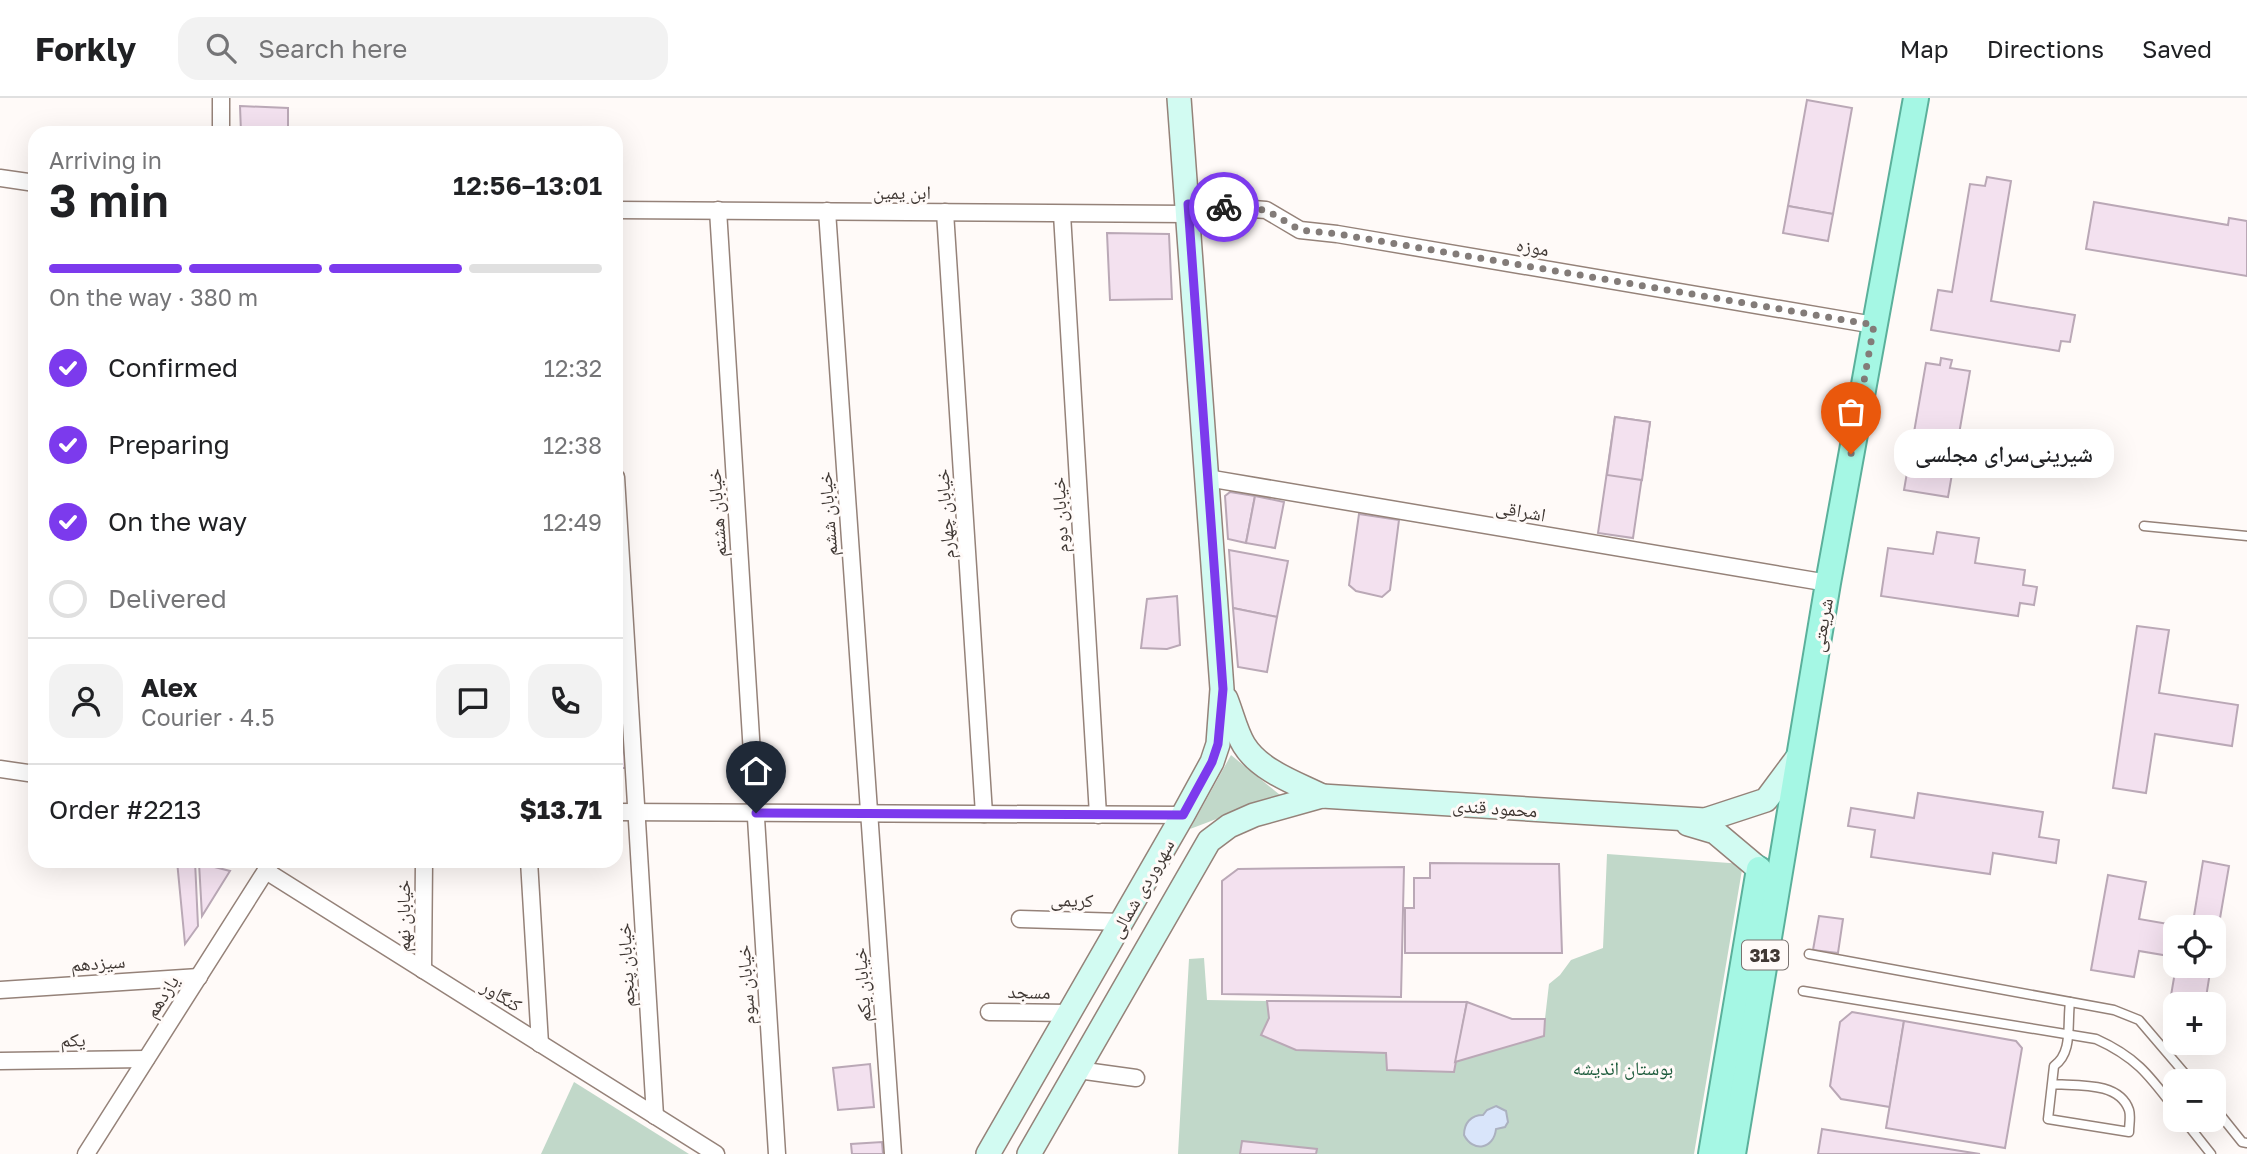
<!DOCTYPE html>
<meta charset="utf-8">
<style>
:root{--surface:#fff;--page:#f2f2f2;--text:#202124;--muted:#757577;--line:#e0e0e0;--accent:#7c3aed}
body{margin:0;font-family:"Golos Text","Noto Naskh Arabic",sans-serif;background:var(--page);color:var(--text);height:100vh;display:flex;flex-direction:column;font-size:26px;white-space:nowrap}
*{box-sizing:border-box;margin:0}
p{font-size:23px;color:var(--muted)}
.icon{flex:none;width:38px;height:38px;fill:none;stroke:currentColor;stroke-width:2;stroke-linecap:round;stroke-linejoin:round}
.map{position:relative;flex:1;overflow:hidden}
.panel{position:absolute;left:28px;top:28px;width:595px;height:742px;display:flex;flex-direction:column;background:var(--surface);border-radius:21px;box-shadow:0 7px 28px #0002}
.panel>*{flex:none}
.controls{position:absolute;left:2163px;top:817px;display:grid;gap:14px}
.controls a{display:grid;place-items:center;width:63px;height:63px;border-radius:14px;background:var(--surface);box-shadow:0 7px 28px #0002;font-size:35px}
.pin{position:absolute;display:grid;place-items:center;width:60px;height:60px;color:#fff;margin:-72px -30px;border-radius:50% 50% 50% 0;rotate:-45deg;box-shadow:0 0 7px #0007}
.pin .icon{rotate:45deg}
.courier{position:absolute;display:grid;place-items:center;width:70px;height:70px;margin:-35px;border:5px solid #7c3aed;border-radius:50%;background:#fff;color:#222;box-shadow:0 2px 9px #0007}
.bubble{position:absolute;height:49px;border-radius:21px;background:var(--surface);box-shadow:0 7px 28px #0002;font-size:23px;font-weight:600;line-height:49px;text-align:center}
.summary em{font-style:normal;font-weight:600}
.summary div{display:flex;flex-direction:column-reverse}
.summary{display:flex;align-items:center;justify-content:space-between;height:119px;padding:0 21px}
h1{font-size:46px;font-weight:600;line-height:52px}
.bar{display:grid;grid-template-columns:repeat(4,1fr);gap:10px 7px;align-content:center;height:84px;padding:0 21px}
.bar i{height:9px;border-radius:5px;background:var(--line)}
.bar .current{background:var(--accent)}
.bar p{grid-column:span 4}
.line{display:flex;align-items:center;gap:18px;padding:0 21px;border-top:2px solid var(--line)}
.line div{flex:1}
.round{display:grid;place-items:center;flex:none;width:74px;height:74px;border-radius:21px;background:var(--page)}
ol{padding:0 21px;list-style:none}
li{display:flex;align-items:center;gap:21px;height:77px}
li p{margin-inline-start:auto}
li .icon{padding:7px;border-radius:50%;background:var(--accent);color:#fff;stroke-width:4}
li:last-child{color:var(--muted)}
li i{width:38px;height:38px;border:4px solid var(--line);border-radius:50%}
header{display:flex;align-items:center;gap:42px;box-sizing:border-box;height:98px;padding:0 35px;background:var(--surface);border-bottom:2px solid var(--line)}
header strong{font-size:33px}
nav{display:flex;gap:38px;margin-inline-start:auto;font-size:24px}
.search{width:490px;height:63px;background:var(--page);display:flex;align-items:center;gap:18px;box-sizing:border-box;padding:0 24px;border-radius:21px;color:var(--muted);font-size:26px}
.map>svg:first-child{display:block}
</style>
<header>
<strong>Forkly</strong>
<div class="search"><svg class="icon" aria-label="search" viewBox="0 0 24 24"><circle cx="10" cy="10" r="6"/><path d="M15 15l6 6"/></svg>Search here</div>
<nav><a>Map</a><a>Directions</a><a>Saved</a></nav>
</header>
<div class="map">
<svg width="2247" height="1056" viewBox="0 0 2247 1056">
<rect width="100%" height="100%" fill="#fffaf8"/>
<g fill="#c1d8c9">
<polygon points="1231,657 1280,697 1190,731"/>
<polygon points="1607,756 1743,766 1694,1056 1178,1056 1189,861 1204,860 1207,902 1267,903 1269,920 1296,952 1386,955 1387,972 1454,974 1455,964 1543,938 1549,886 1560,877 1571,862 1603,850"/>
<polygon points="574,984 689,1056 541,1056"/>
</g>
<path fill="#d9e5fa" stroke="#abb1bf" stroke-width="2" d="M1496 1008 1506 1013 1508 1024 1505 1029 1496 1031C1494 1051 1473 1055 1464 1037 1464 1025 1471 1017 1483 1017L1487 1012Z"/>
<g fill="#f3e1ef" stroke="#baa8b6" stroke-width="2">
<polygon points="1807,2 1852,10 1833,116 1788,108"/>
<polygon points="240,8 288,10 288,35 241,35"/>
<polygon points="1987,79 2011,83 1991,203 2075,217 2070,244 2061,243 2059,253 1931,232 1938,192 1952,194 1970,86 1985,88"/>
<polygon points="2094,104 2228,127 2229,120 2247,123 2247,178 2086,151"/>
<polygon points="1788,108 1833,116 1828,143 1783,135"/>
<polygon points="1107,135 1169,136 1172,201 1110,202"/>
<polygon points="1941,260 1952,262 1950,270 1970,273 1948,399 1904,392 1926,265 1940,267"/>
<polygon points="1615,319 1650,324 1633,440 1598,435"/>
<polygon points="1615,319 1650,324 1642,382 1607,377"/>
<polygon points="1230,394 1255,398 1246,445 1228,441 1225,398"/>
<polygon points="1255,398 1284,404 1275,450 1246,445"/>
<polygon points="1359,416 1399,422 1390,492 1382,499 1356,493 1349,487"/>
<polygon points="1937,434 1979,440 1975,465 2025,472 2023,487 2037,489 2034,507 2020,505 2018,518 1881,498 1888,450 1933,456"/>
<polygon points="1229,452 1288,463 1277,519 1233,510"/>
<polygon points="1177,498 1180,547 1167,551 1141,550 1147,501"/>
<polygon points="1233,510 1277,519 1267,574 1238,569"/>
<polygon points="2137,528 2169,532 2159,595 2238,607 2232,648 2155,636 2146,695 2113,690"/>
<polygon points="616,600 622,600 623,659 616,659"/>
<polygon points="616,650 623,650 628,670 616,670"/>
<polygon points="1918,695 2043,714 2039,739 2059,742 2056,765 1993,755 1990,776 1871,759 1875,732 1848,728 1851,710 1914,720"/>
<polygon points="177,763 195,763 198,828 185,846"/>
<polygon points="208,763 246,763 243,768"/>
<polygon points="2203,763 2229,768 2214,855 2214,830 2192,830"/>
<polygon points="199,765 230,773 202,818"/>
<polygon points="1430,765 1559,766 1562,855 1405,855 1405,810 1414,810 1414,780 1430,780"/>
<polygon points="1404,769 1401,899 1222,896 1222,783 1238,771"/>
<polygon points="2108,777 2146,784 2139,821 2191,830 2175,830 2175,859 2139,853 2134,879 2091,872"/>
<polygon points="1819,818 1843,821 1838,855 1813,852"/>
<polygon points="2176,868 2211,868 2205,906 2175,906 2175,922 2167,921"/>
<polygon points="1267,903 1467,904 1454,974 1387,972 1386,955 1296,952 1261,937 1269,920"/>
<polygon points="1467,904 1512,921 1545,921 1544,938 1455,964"/>
<polygon points="1852,914 1904,923 1890,1009 1841,1001 1830,988 1840,924"/>
<polygon points="1904,923 2016,943 2022,950 2005,1050 1886,1030"/>
<polygon points="870,966 874,1009 838,1012 833,970"/>
<polygon points="1822,1031 1980,1056 1818,1056"/>
<polygon points="1242,1043 1317,1051 1316,1056 1240,1056"/>
<polygon points="882,1044 883,1056 852,1056 851,1046"/>
</g>
<g fill="none" stroke-linecap="round" stroke-linejoin="round">
<g stroke="#958279" stroke-width="11">
<g id="service">
<polyline points="2144,428 2247,438"/>
<polyline points="1809,856 2114,912 2139,922 2192,984"/>
<path d="M1803 893 2096 941C2136 959 2149 977 2175 1011"/>
<path d="M2052 986C2077 988 2119 983 2129 1012 2131 1018 2129 1027 2129 1034L2048 1021 2054 968C2073 955 2067 927 2070 904"/>
<polyline points="2214,1009 2242,1044 2247,1045"/>
<polyline points="2184,1022 2211,1056"/>
</g>
</g>
<g stroke="#958279" stroke-width="19">
<g id="minor">
<polyline points="221,35 221,0"/>
<polyline points="0,80 35,85"/>
<polyline points="1188,106 1266,112 1300,132 1337,136 1874,227"/>
<polyline points="616,112 1188,116"/>
<polyline points="718,112 777,1056"/>
<polyline points="827,113 893,1056"/>
<polyline points="945,114 984,716"/>
<polyline points="1062,116 1098,717"/>
<polyline points="616,379 655,1018"/>
<polyline points="1207,380 1828,485"/>
<polyline points="0,671 35,676"/>
<polyline points="616,714 1183,717"/>
<polyline points="529,763 540,946"/>
<polyline points="266,773 716,1056"/>
<polyline points="1020,821 1122,824"/>
<polyline points="423,872 424,763"/>
<polyline points="0,892 199,879"/>
<polyline points="989,914 1069,915"/>
<polyline points="0,963 146,961"/>
<polyline points="1078,972 1136,980"/>
<polyline points="86,1056 272,763"/>
</g>
</g>
<g stroke="#958279" stroke-width="26">
<g id="secondary">
<path d="M1226 601C1232 616 1236 634 1244 647 1260 673 1296 685 1322 698"/>
<polyline points="1688,726 1715,734 1759,771"/>
<polyline points="988,1056 1183,717 1212,664 1218,646 1222,591 1179,0"/>
<polyline points="1029,1056 1209,743 1229,728 1254,717 1322,698 1705,722 1766,702 1798,659"/>
</g>
</g>
<g stroke="#5bb09b" stroke-width="28">
<g id="primary">
<polyline points="1711,1056 1759,771"/>
<polyline points="1733,1056 1828,485 1916,0"/>
</g>
</g>
<use href="#service" stroke="#fff" stroke-width="8"/>
<use href="#minor" stroke="#fff" stroke-width="16"/>
<use href="#secondary" stroke="#d2fbf2" stroke-width="23"/>
<use href="#primary" stroke="#a5f7e4" stroke-width="24"/>
</g>
<g fill="none" stroke-linecap="round" stroke-linejoin="round">
<polyline stroke="#837c79" stroke-width="7" stroke-dasharray="0 12.6" points="1224,109 1266,112 1300,132 1338,136 1874,227 1851,356"/>
<polyline stroke="#7c3aed" stroke-width="9" points="756,715 1183,717 1212,664 1218,646 1223,591 1188,106 1224,109"/>
</g>
<g text-anchor="middle" dominant-baseline="central" stroke-width="6" stroke-linejoin="round" paint-order="stroke">
<rect fill="#fffaf8" stroke="#79726f" stroke-width="2" x="1742" y="842.5" width="46" height="29" rx="5"/>
<g font-size="18" font-weight="bold" fill="#403834">
<text x="1765" y="857">313</text>
</g>
<g font-size="19" fill="#403834" stroke="#fffaf8">
<text x="902" y="93">ابن یمین</text>
<text transform="translate(1533 148) rotate(10)">موزه</text>
<text transform="translate(1521 412) rotate(10)">اشراقی</text>
<text transform="translate(716 415) rotate(-94)">خیابان هشتم</text>
<text transform="translate(827 416) rotate(-94)">خیابان ششم</text>
<text transform="translate(944 416) rotate(-94)">خیابان چهارم</text>
<text transform="translate(1059 417) rotate(-93)">خیابان دوم</text>
<text transform="translate(1821 527) rotate(-80)">شریعتی</text>
<text transform="translate(1495 709) rotate(4)">محمود قندی</text>
<text transform="translate(1141 790) rotate(-60)">سهروردی شمالی</text>
<text transform="translate(1072 801) rotate(2)">کریمی</text>
<text transform="translate(402 818) rotate(-90)">خیابان نهم</text>
<text transform="translate(98 864) rotate(-4)">سیزدهم</text>
<text transform="translate(625 867) rotate(-93)">خیابان پنجم</text>
<text transform="translate(745 887) rotate(-94)">خیابان سوم</text>
<text transform="translate(861 887) rotate(-94)">خیابان یکم</text>
<text transform="translate(1029 893) rotate(1)">مسجد</text>
<text transform="translate(502 897) rotate(32)">کنگاور</text>
<text transform="translate(161 898) rotate(-57)">یازدهم</text>
<text transform="translate(73 941) rotate(-1)">یکم</text>
</g>
<g font-size="19" fill="#1c5a3a" stroke="#fffaf8">
<text x="1623" y="969">بوستان اندیشه</text>
</g>
</g>
</svg>
<div class="controls">
<a><svg class="icon" aria-label="locate" viewBox="0 0 24 24"><circle cx="12" cy="12" r="6"/><path d="M12 2v4M12 18v4M2 12h4M18 12h4"/></svg></a>
<a>+</a>
<a>−</a>
</div>
<div class="pin" style="left:1851px;top:356px;background:#ea580c"><svg class="icon" aria-label="bag" viewBox="0 0 24 24"><path d="M5 8h14l-1 12H6zM9 8a3 3 0 0 1 6 0"/></svg></div>
<div class="pin" style="left:756px;top:715px;background:#1f2937"><svg class="icon" aria-label="home" viewBox="0 0 24 24"><path d="M3 11l9-7 9 7M6 9v11h12V9"/></svg></div>
<div class="courier" style="left:1224px;top:109px"><svg class="icon" aria-label="bike" viewBox="0 0 24 24"><circle cx="6" cy="16" r="4"/><circle cx="18" cy="16" r="4"/><path d="M6 16l4-8h5l3 8M10 8l3 8H6M13 5h3"/></svg></div>
<div class="bubble" style="left:1894px;top:331px;width:220px">شیرینی‌سرای مجلسی</div>
<section class="panel">
<div class="summary"><div><h1>3 min</h1><p>Arriving in</p></div><em>12:56–13:01</em></div>
<div class="bar"><i class="current"></i><i class="current"></i><i class="current"></i><i></i><p>On the way · 380 m</p></div>
<ol>
<li><svg class="icon" aria-label="check" viewBox="0 0 24 24"><path d="M5 12l5 5 9-10"/></svg>Confirmed<p>12:32</p></li>
<li><svg class="icon" aria-label="check" viewBox="0 0 24 24"><path d="M5 12l5 5 9-10"/></svg>Preparing<p>12:38</p></li>
<li><svg class="icon" aria-label="check" viewBox="0 0 24 24"><path d="M5 12l5 5 9-10"/></svg>On the way<p>12:49</p></li>
<li><i></i>Delivered</li>
</ol>
<div class="line" style="height:126px"><a class="round"><svg class="icon" aria-label="person" viewBox="0 0 24 24"><circle cx="12" cy="8" r="4"/><path d="M4 21q1-7 8-7t8 7"/></svg></a><div><b>Alex</b><p>Courier · 4.5</p></div><a class="round"><svg class="icon" aria-label="chat" viewBox="0 0 24 24"><path d="M4 5h16v11H9l-5 4z"/></svg></a><a class="round"><svg class="icon" aria-label="phone" viewBox="0 0 24 24"><path d="M5 4h4l2 5-3 2q2 4 5 5l2-3 5 2v4C11 20 4 13 5 4z"/></svg></a></div>
<div class="line" style="height:91px"><div>Order #2213</div><b>$13.71</b></div>
</section>
</div>
